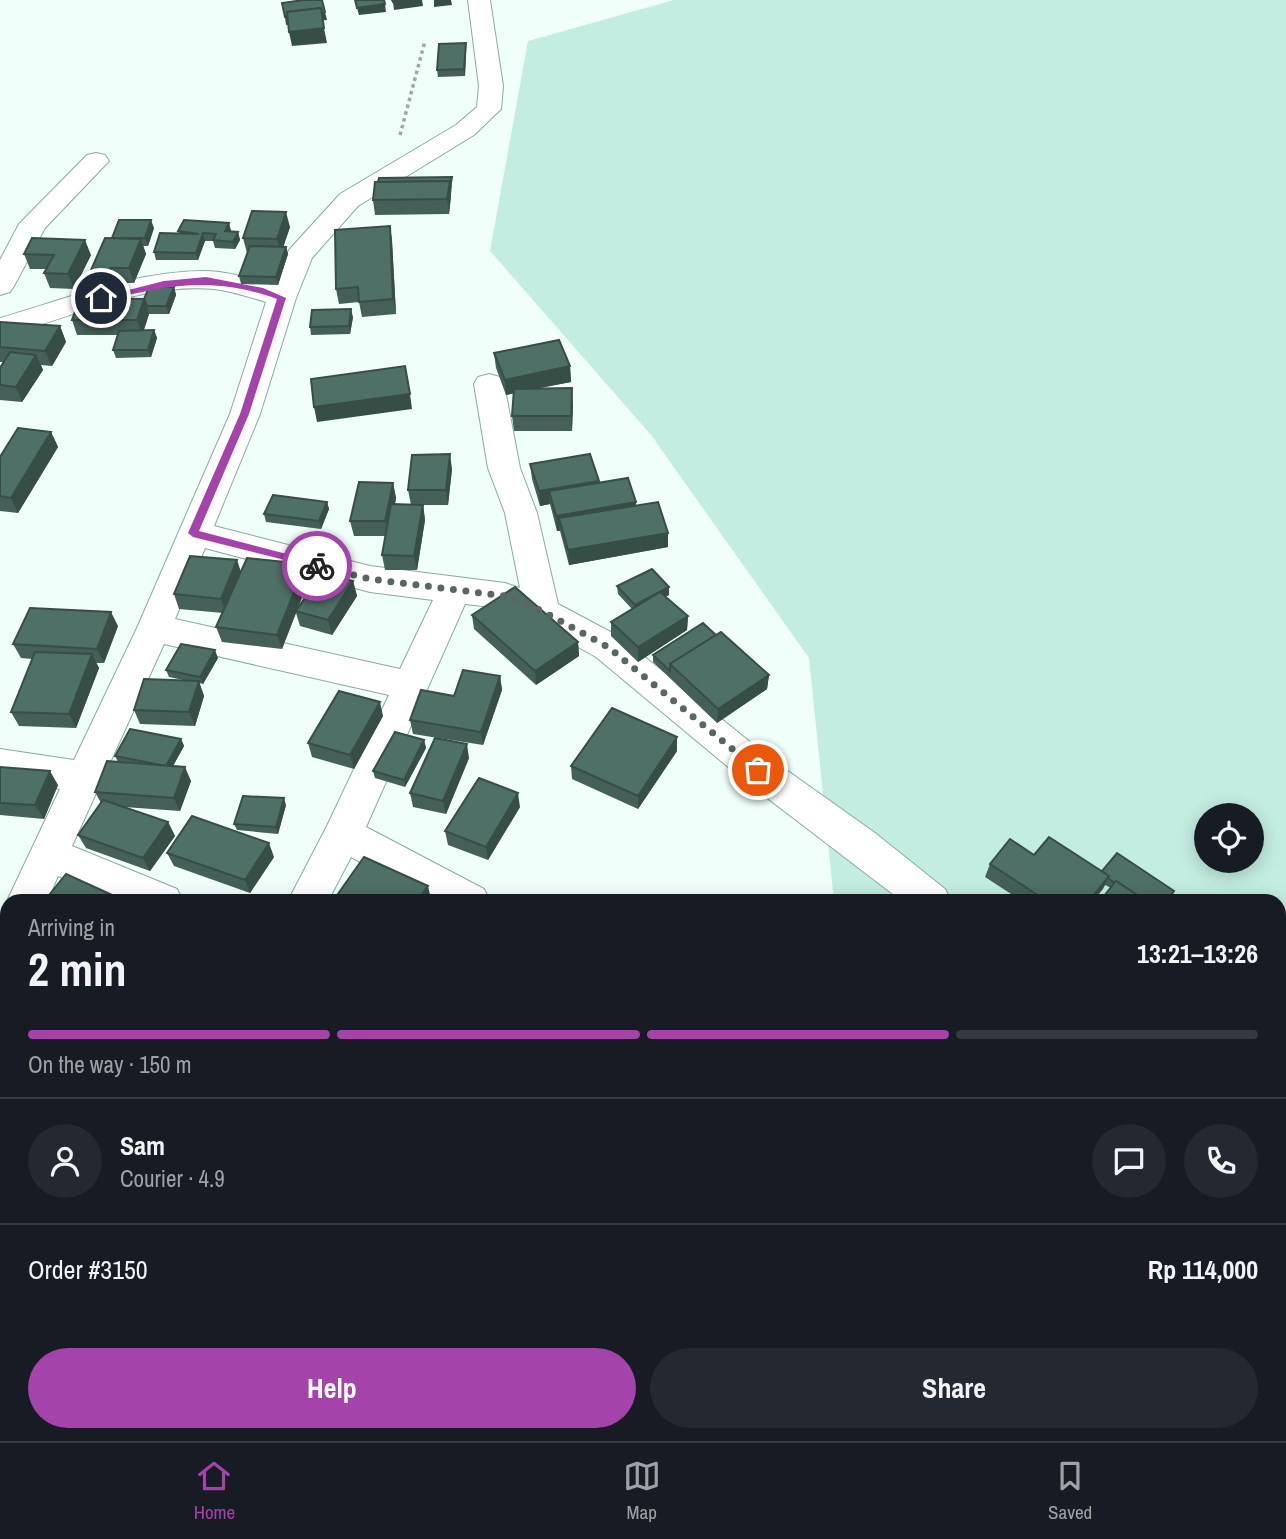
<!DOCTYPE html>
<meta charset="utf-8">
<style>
:root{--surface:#171b24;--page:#242831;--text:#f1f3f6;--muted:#9ea1a6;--line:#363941;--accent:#a443aa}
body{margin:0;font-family:"Archivo Narrow",sans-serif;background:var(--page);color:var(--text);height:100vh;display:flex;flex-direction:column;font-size:26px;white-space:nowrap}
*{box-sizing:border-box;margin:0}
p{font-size:23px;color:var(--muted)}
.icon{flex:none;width:38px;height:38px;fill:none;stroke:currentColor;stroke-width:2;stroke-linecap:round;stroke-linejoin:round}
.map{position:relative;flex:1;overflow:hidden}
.panel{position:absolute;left:0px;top:894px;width:1286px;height:548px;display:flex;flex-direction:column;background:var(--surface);border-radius:21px 21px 0 0;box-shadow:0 4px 18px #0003}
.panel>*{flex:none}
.controls{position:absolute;left:1194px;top:803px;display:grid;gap:14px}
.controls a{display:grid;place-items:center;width:70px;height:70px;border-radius:50%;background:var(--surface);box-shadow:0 4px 18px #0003;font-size:35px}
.pin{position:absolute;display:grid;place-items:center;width:60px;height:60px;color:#fff;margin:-30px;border:4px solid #fff;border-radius:50%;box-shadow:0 2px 7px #0007}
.courier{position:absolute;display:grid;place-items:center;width:70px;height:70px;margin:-35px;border:5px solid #a443aa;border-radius:50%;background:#fff;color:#222;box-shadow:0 2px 9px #0007}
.head em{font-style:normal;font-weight:800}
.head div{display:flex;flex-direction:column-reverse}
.head{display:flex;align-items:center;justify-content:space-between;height:119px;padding:0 28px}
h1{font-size:46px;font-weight:800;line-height:52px}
.bar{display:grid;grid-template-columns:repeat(4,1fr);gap:10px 7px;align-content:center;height:84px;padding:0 28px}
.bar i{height:9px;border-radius:5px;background:var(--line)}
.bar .on{background:var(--accent)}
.bar p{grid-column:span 4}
.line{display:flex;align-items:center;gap:18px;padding:0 28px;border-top:2px solid var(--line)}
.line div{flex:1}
.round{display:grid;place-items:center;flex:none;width:74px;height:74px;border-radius:37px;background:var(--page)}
.action{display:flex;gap:14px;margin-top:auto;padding:14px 28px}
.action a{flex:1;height:80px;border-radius:42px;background:var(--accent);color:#fff;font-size:28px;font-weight:800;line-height:80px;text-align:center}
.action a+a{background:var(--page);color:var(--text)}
.menu{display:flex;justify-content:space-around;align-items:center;height:98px;border-top:2px solid var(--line);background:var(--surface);font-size:19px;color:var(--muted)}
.menu a{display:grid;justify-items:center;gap:4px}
.menu .on{color:var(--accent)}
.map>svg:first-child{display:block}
</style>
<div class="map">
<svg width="1286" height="1441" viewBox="0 0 1286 1441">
<rect width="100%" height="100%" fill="#f0fffa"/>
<path fill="#c3ede0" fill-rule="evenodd" d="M674 0H1286V1441H1159L1154 1435H1279V901H834L809 658 651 435 490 251 528 41ZM1206 816H1251V861H1206Z"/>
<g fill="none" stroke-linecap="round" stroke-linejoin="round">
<g stroke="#87aa9f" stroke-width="2">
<g id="minor">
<path d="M468 0H490L503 86 501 109 474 135 358 206 312 258 296 298 260 414 214 526 370 566 505 583 520 588 505 513 488 468 474 384 478 377 489 374 500 377 504 384 520 468 537 513 558 604 620 637 771 759 875 833 945 889 951 901H902L745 781 596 657 530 620 501 608 465 604 366 827 484 889 490 901H433L351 857 328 901H288L327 826 389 695 164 644 72 846 177 889 183 901H119L58 876 47 901H7L60 789 0 779V749L74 760 137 628 230 414 266 302C249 297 232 291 214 289 142 282 68 319 0 337V318C66 299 135 271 204 271 228 271 251 279 273 285L289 250 340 194 456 125 477 107 479 86ZM205 548 370 592 433 600 400 669 175 619Z"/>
<polygon points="96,153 105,155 109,161 45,228 14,286 10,292 0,295 0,260 19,224 87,155"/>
<polygon points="7,923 7,971 0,974 0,925"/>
<polygon points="1279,1104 1286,1106 1286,1151 1279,1148"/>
<polygon points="1279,1332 1286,1334 1286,1387 1279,1384"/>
<polygon points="915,1435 965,1435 964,1441 914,1441"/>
</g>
</g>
<polyline stroke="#9aa9a4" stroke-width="3.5" stroke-dasharray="3.5 3.5" stroke-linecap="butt" points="400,135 425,41"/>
<use href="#minor" fill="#fff" fill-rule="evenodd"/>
</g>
<g fill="#446058">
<polygon points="466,51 465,76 438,77 437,70"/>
<polygon points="452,185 449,214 375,215 373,200"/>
<polygon points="229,223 231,232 238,232 240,240 235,249 215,248 213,241 205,241 198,260 156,260 154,252 179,234 178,231"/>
<polygon points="390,226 392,241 396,314 362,317 359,302 339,304 336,289"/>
<polygon points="290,227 283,247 286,247 288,254 278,285 241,284 239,276 247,253 243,238"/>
<polygon points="154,228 148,246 143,246 146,254 134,283 117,283 112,293 93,292 88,277 112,238"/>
<polygon points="24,254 91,255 74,289 50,288 44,273 46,269 30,269"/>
<polygon points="174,287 176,295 169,314 149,314 144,330 154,330 157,338 151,357 116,358 113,350 118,335 77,335 72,320 144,299"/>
<polygon points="353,317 350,334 311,335 310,327"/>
<polygon points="0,322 60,326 66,342 52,366 41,365 43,370 22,402 0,400 0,368 3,362 0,362"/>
<polygon points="494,353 570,366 571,382 537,388 573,403 572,431 514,431 512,416 514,393 506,395 496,368"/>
<polygon points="51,432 58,447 18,513 0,511 0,457"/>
<polygon points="530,464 599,481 599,483 636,502 636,505 668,533 668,547 569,565 560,531 557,531 550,504 540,506 532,479"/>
<polygon points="452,469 448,505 423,505 425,520 417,570 385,570 382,555 385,536 354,536 350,521 393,483 396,498 395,505 411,505 408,490"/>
<polygon points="327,502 329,509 321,529 266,522 264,514"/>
<polygon points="241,572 309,579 298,608 353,581 357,596 332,635 300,626 296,613 282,649 222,642 216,627 223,613 179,609 174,594"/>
<polygon points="617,586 669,595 665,597 688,616 687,630 638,662 611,636 611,622 632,609 618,594"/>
<polygon points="472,615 578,642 579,656 536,685 474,629"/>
<polygon points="118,626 104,663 96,663 99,668 76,728 19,726 11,712 32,659 21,658 13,644"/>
<polygon points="716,635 769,675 767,689 717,723 653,662 653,655"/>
<polygon points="218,658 203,684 199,683 204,696 195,726 140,724 134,710 188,681 169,677 166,670"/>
<polygon points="500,676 502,690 483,745 413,734 410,720 454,696"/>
<polygon points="383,716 354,769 312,757 308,743"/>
<polygon points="181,739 184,746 173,766 191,781 180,811 124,807 168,822 175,836 150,871 86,848 78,835 101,803 95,792 118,762 115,756"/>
<polygon points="424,740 426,748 405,787 375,778 373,771"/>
<polygon points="677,751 638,809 572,779 571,766"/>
<polygon points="469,758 446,814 413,807 410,793"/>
<polygon points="0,767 58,785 44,819 0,815"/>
<polygon points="286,805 278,834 237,830 234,824"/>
<polygon points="520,807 488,860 448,845 445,831"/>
<polygon points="167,853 274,857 250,893 174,866"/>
<polygon points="1034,855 1102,871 1174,891 1168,901 1100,901 1111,888 1105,885 1093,901 1022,901 985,877 990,864"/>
<polygon points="0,1123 7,1125 7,1185 0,1183"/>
<polygon points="1279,1235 1286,1239 1286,1302 1279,1307"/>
<polygon points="259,1435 386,1435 383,1441 268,1441 262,1438"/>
</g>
<g fill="#374e47">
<polygon points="412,0 422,0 423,6 394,10 393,2"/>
<polygon points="434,0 451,0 452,5 434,7"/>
<polygon points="385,4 386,12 359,15 357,8"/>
<polygon points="325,12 327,20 286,25 285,17"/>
<polygon points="324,28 327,43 292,46 289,32"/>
<polygon points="466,43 466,51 465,76 464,69"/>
<polygon points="450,181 451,196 449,214 447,199"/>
<polygon points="286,212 290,227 281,254 277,239"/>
<polygon points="151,220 154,228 148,246 145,238"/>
<polygon points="229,223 231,231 227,239 225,231"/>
<polygon points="390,226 392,241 396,314 393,299"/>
<polygon points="238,232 240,240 235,249 233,242"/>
<polygon points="203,233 205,241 198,260 196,253"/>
<polygon points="141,239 146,254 134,283 129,268"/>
<polygon points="85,240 91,255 74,289 68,274"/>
<polygon points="286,247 288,254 278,285 276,277"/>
<polygon points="111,268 117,283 112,293 107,277"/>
<polygon points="174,287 176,295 169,314 166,306"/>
<polygon points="144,299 149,314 142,335 137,320"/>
<polygon points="351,309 353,317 350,334 349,326"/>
<polygon points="60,326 66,342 52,366 45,351"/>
<polygon points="154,330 157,338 151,357 148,350"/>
<polygon points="36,355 43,370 22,402 16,387"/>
<polygon points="570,366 571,382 506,395 505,380"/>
<polygon points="572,388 573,403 572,431 571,416"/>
<polygon points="410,394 412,409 317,422 314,407"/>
<polygon points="51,432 58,447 18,513 11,498"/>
<polygon points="450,454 452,469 448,505 446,490"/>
<polygon points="599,481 599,496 549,491 550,504 540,506 539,491"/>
<polygon points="393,483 396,498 388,536 385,521"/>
<polygon points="327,502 329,509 321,529 319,521"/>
<polygon points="636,502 636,517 559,518 560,531 557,531 556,516"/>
<polygon points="423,505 425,520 417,570 414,556"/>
<polygon points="668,533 668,547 569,565 568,550"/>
<polygon points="237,560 242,575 226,613 221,599"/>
<polygon points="305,564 309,579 282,649 277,635"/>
<polygon points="353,581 357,596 332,635 328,620"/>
<polygon points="669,587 669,595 635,612 635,605"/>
<polygon points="111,612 118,626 104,663 97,649"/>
<polygon points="688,616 687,630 638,662 638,647"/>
<polygon points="578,642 579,656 536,685 535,671"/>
<polygon points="215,650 218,658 203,684 200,677"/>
<polygon points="92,654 99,668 76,728 69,714"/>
<polygon points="769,675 767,689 717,723 718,709"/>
<polygon points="500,676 502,690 483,745 481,732"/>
<polygon points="199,681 204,696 195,726 189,712"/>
<polygon points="380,702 383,716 354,769 350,755"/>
<polygon points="677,737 677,751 638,809 638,796"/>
<polygon points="181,739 184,746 169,773 166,766"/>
<polygon points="424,740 426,748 405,787 404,780"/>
<polygon points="467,744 469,758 446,814 443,801"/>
<polygon points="185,767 191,781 180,811 174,798"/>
<polygon points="50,771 58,785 44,819 35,805"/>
<polygon points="518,793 520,807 488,860 486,847"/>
<polygon points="284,798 286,805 278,834 276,827"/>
<polygon points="168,822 175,836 150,871 143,858"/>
<polygon points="269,843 274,857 250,893 245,880"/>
<polygon points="1109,876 1103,889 1093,901 1089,901"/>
<polygon points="428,886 431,899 429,901 417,901"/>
<polygon points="378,1435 386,1435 383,1441 375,1441"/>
</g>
<g fill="#4f7066" stroke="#374e47" stroke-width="2">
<polygon points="304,0 322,0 325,12 322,13 321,8 287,12 287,17 285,17 282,3"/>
<polygon points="355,0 384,0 385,4 357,8"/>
<polygon points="392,0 412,0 393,2"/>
<polygon points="321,8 324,28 289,32 287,12"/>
<polygon points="466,43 464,69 437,70 439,44"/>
<polygon points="452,177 450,189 450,181 378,182 379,178"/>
<polygon points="450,181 447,199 373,200 375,182"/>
<polygon points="252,211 286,212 277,239 243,238"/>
<polygon points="119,220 151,220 145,238 112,238"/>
<polygon points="184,220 229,223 225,231 238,232 233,242 213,240 216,234 203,233 196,253 154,252 160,233 199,234 178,231"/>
<polygon points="390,226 393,299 359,302 358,287 336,289 335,230"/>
<polygon points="32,238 85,240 68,274 44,273 54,255 24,254"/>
<polygon points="105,238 141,239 129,268 111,268 107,277 88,277"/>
<polygon points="250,246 286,247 276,277 239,276"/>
<polygon points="149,287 174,287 166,306 147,306 144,299"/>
<polygon points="80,298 144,299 137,320 72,320"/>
<polygon points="351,309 349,326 310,327 312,310"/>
<polygon points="0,322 60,326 45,351 0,347"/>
<polygon points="154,330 148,350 113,350 119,331"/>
<polygon points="559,340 570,366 505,380 494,353"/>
<polygon points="10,352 36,355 16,387 0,385 0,368"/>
<polygon points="405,366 410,394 314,407 311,379"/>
<polygon points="572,388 571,416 512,416 514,389"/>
<polygon points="18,428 51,432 11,498 0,496 0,457"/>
<polygon points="450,454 446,490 408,490 412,455"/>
<polygon points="590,454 599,481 539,491 530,464"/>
<polygon points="628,478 636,502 556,516 549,491"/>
<polygon points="359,482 393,483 385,521 350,521"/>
<polygon points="273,495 327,502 319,521 264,514"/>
<polygon points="658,502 668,533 568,550 559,518"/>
<polygon points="391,504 423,505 414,556 382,555"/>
<polygon points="190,556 237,560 221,599 174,594"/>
<polygon points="247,558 305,564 277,635 216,627"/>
<polygon points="652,569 669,587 635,605 617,586"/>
<polygon points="322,573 353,581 328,620 296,611"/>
<polygon points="515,587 578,642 535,671 472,615"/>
<polygon points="660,592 688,616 638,647 611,622"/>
<polygon points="30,608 111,612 97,649 13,644"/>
<polygon points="703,623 716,635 670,664 670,671 653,655"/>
<polygon points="721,632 769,675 718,709 670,664"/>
<polygon points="181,644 215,650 200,677 166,670"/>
<polygon points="35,652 92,654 69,714 11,712"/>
<polygon points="463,670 500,676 481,732 410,720 421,690 454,696"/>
<polygon points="144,679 199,681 189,712 134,710"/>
<polygon points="339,691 380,702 350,755 308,743"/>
<polygon points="612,708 677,737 638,796 571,766"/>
<polygon points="130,729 181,739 166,766 115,756"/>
<polygon points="395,732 424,740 404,780 373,771"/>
<polygon points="435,738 467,744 443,801 410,793"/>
<polygon points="107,761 185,767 174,798 95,792"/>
<polygon points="0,767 50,771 35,805 0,803"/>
<polygon points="479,778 518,793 486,847 445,831"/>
<polygon points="243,796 284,798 276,827 234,824"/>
<polygon points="103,800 168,822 143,858 78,835"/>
<polygon points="192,816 269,843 245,880 167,853"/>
<polygon points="1049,837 1109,876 1089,901 1047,901 990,864 1010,839 1034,855"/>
<polygon points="1117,853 1174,891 1167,901 1146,901 1116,881 1115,883 1108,878 1109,876 1102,871"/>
<polygon points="364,857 428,886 417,901 333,901"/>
<polygon points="66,874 121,899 120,901 61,901 57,900 56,901 51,901 46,899"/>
<polygon points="1116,881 1146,901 1100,901"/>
<polygon points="0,1123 7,1125 7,1178 0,1176"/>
<polygon points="1279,1235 1286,1239 1286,1300 1279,1296"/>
<polygon points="110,1435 171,1435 192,1441 107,1441"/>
<polygon points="263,1435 378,1435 375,1441 276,1441"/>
<polygon points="523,1435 635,1435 652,1441 521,1441"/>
</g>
<path fill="#a443aa" d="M206 277 263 288 286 298 249 414 199 531 321 563V569L193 537 188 533 240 414 277 299C210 275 167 286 101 301L97 298 164 281Z"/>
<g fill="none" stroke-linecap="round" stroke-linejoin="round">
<polyline stroke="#596763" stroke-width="7" stroke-dasharray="0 12.6" points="317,566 370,579 505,596 542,611 608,647 758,770"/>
</g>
</svg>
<div class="controls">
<a><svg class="icon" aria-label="locate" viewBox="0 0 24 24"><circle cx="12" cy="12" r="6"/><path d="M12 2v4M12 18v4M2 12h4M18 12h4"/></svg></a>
</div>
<div class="pin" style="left:758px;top:770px;background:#ea580c"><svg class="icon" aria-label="bag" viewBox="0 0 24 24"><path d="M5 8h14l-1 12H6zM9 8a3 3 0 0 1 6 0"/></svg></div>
<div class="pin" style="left:101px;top:298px;background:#1f2937"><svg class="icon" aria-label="home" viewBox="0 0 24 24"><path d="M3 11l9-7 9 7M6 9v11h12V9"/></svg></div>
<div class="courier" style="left:317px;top:566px"><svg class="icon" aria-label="bike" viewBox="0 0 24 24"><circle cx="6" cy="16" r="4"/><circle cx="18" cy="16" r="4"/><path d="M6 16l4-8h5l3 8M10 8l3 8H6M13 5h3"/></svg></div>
<section class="panel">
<div class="head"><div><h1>2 min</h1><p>Arriving in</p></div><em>13:21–13:26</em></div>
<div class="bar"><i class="on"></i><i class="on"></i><i class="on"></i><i></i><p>On the way · 150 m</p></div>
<div class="line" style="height:126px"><a class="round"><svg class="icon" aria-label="person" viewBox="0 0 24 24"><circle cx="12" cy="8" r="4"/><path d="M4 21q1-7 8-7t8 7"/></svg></a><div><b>Sam</b><p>Courier · 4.9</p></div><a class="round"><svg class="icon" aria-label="chat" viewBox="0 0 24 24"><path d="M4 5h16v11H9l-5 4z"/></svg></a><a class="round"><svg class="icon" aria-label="phone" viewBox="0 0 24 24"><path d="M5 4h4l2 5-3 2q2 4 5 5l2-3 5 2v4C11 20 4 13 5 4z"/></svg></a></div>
<div class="line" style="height:91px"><div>Order #3150</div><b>Rp 114,000</b></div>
<div class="action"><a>Help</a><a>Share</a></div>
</section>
</div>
<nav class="menu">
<a class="on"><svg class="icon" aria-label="home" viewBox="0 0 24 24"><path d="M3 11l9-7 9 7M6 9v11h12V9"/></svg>Home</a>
<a><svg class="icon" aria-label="map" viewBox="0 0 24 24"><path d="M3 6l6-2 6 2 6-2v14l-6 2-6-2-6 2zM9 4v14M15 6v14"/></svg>Map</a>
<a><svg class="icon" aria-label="saved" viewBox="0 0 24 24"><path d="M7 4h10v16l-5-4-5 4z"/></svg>Saved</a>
</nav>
